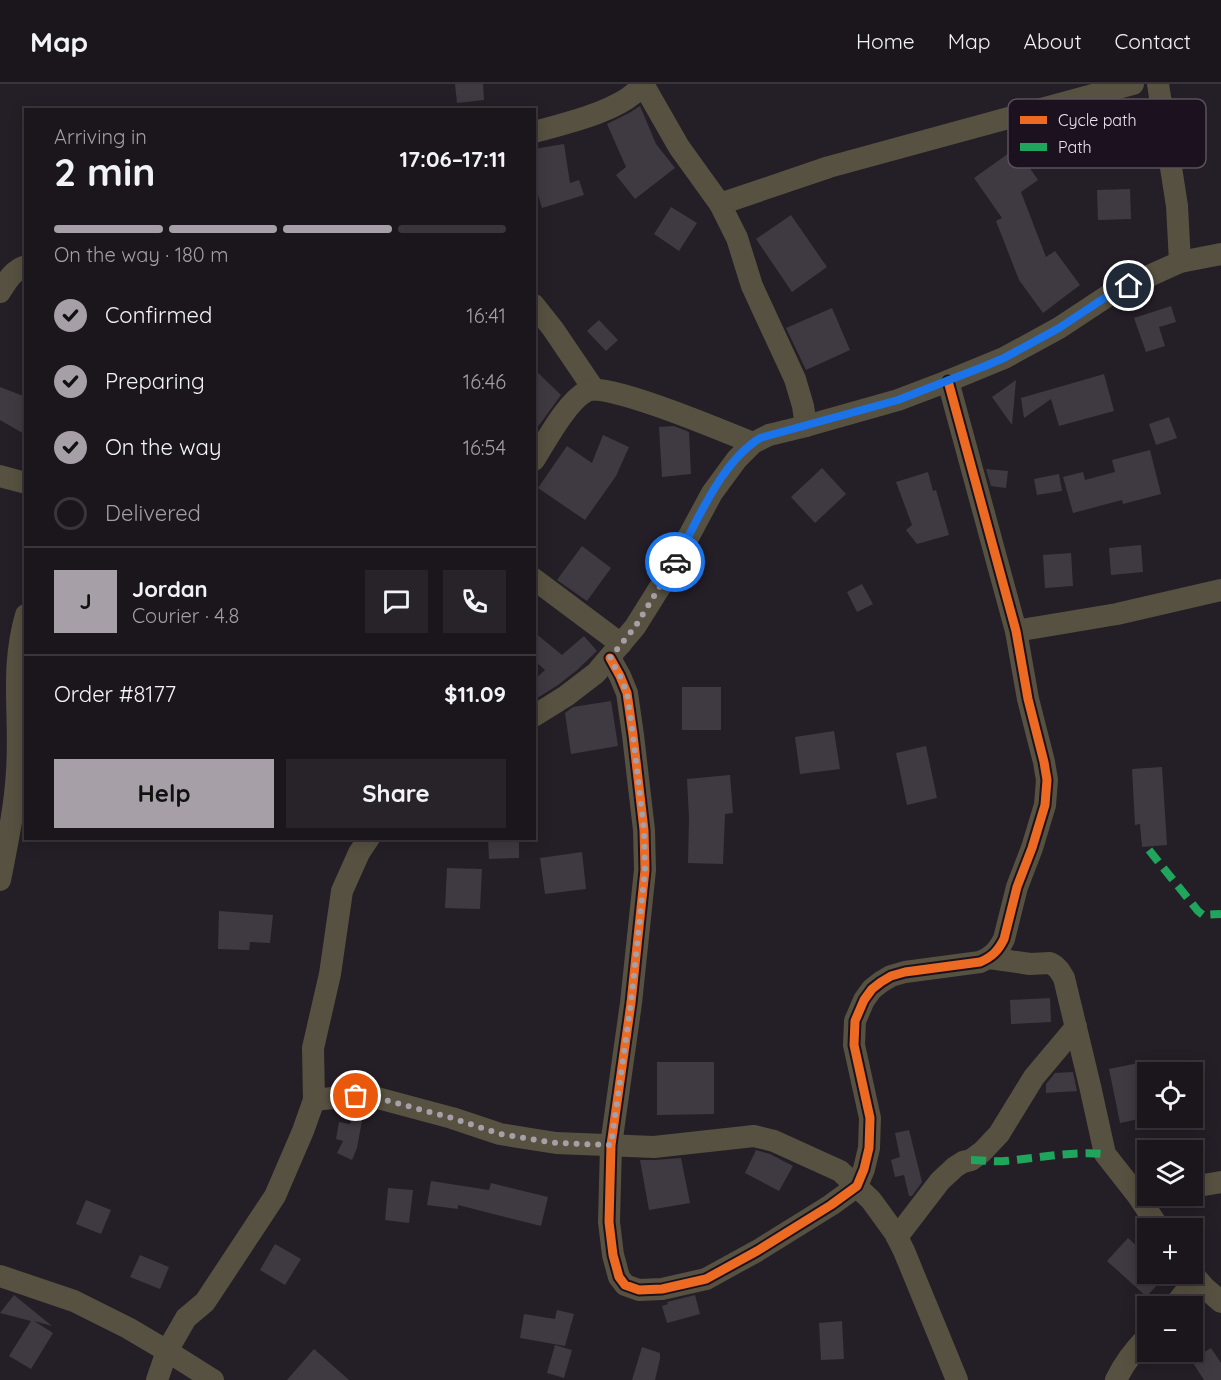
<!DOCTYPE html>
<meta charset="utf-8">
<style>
:root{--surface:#1b161c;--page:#282329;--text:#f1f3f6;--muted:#a09fa3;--line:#39353b;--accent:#a69fa8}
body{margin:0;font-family:Quicksand,sans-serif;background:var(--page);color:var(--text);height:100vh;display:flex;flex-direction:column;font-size:22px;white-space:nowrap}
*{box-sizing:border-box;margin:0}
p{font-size:20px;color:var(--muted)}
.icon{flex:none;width:33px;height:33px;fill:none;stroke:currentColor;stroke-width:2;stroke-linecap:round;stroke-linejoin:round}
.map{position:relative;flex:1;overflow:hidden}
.sheet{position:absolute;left:24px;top:24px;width:512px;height:732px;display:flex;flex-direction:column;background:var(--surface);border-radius:0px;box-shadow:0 3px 15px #0003,0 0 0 2px var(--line)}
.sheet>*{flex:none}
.controls{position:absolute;left:1137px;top:978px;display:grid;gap:12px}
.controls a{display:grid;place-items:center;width:66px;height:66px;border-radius:0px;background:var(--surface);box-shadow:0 3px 15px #0003,0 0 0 2px var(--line);font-size:30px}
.pin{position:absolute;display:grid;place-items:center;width:51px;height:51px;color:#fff;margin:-26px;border:3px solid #fff;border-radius:50%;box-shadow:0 2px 6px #0007}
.courier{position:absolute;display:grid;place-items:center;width:60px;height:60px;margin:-30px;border:4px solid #1a73e8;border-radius:50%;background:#fff;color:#222;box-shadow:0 2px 8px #0007}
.summary em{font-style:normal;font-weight:800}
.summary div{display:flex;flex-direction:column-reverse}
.summary{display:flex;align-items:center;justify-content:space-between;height:102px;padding:0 30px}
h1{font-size:39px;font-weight:800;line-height:45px}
.bar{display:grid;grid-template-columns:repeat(4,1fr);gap:9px 6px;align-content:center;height:72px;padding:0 30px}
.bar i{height:8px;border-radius:4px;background:var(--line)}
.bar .on{background:var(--accent)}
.bar p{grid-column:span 4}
.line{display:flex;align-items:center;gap:15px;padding:0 30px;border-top:2px solid var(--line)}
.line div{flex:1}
.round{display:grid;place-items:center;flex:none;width:63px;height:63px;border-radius:0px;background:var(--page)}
ol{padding:0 30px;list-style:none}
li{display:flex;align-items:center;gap:18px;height:66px}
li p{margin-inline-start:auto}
li .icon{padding:6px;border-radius:50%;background:var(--accent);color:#111;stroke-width:4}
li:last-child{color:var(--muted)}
li i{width:33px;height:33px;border:3px solid var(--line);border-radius:50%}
.button{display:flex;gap:12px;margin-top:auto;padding:12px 30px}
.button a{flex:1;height:69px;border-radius:0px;background:var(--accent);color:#111;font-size:24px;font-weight:800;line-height:69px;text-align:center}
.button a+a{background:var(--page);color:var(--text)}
header{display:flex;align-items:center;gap:36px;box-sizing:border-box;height:84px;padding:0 30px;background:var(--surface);border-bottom:2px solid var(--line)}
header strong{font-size:28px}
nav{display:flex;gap:33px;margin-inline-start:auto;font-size:21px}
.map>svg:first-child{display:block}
</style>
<header>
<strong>Map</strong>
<nav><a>Home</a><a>Map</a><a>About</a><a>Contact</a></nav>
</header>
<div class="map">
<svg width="1221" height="1296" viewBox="0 0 1221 1296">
<rect width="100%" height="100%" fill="#241e26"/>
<g fill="#3f3a41">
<polygon points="455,0 483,0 484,16 457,19"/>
<polygon points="640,22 656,60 675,84 635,115 616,91 626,83 607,40 629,29"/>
<polygon points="564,60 570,99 579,96 584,111 542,124 534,98 534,65"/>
<polygon points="1016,64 1038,96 1021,108 1046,173 1055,167 1080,201 1043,229 1019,196 996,137 1002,134 974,94"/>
<polygon points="1130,105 1131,135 1098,136 1097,106"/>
<polygon points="671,123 697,139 679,167 654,150"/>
<polygon points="791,131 827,183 792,208 756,155"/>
<polygon points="1171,222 1176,238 1159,243 1165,262 1146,268 1134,234"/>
<polygon points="832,224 850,266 806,286 786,244"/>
<polygon points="599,236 618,256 606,267 587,247"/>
<polygon points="534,285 561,311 540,340 534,346"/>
<polygon points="1104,290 1114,327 1059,342 1051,315 1024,334 1021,314"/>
<polygon points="1016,296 1012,341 992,313"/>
<polygon points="0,303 26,313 26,351 0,336"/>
<polygon points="1169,333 1177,354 1156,361 1149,340"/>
<polygon points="674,342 689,348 691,390 662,393 659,343"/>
<polygon points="603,351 629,363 616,392 585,436 538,404 567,362 592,379"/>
<polygon points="1150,366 1161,410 1123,420 1122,416 1073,429 1063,393 1083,388 1085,396 1115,388 1112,376"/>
<polygon points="822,384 846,410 815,439 791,413"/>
<polygon points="986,385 1008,387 1006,404 991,402"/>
<polygon points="928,388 933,407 936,406 949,451 917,460 906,446 912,441 896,398"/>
<polygon points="1059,390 1062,407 1037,411 1034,395"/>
<polygon points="1141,461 1143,488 1111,491 1109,464"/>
<polygon points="582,462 611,484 587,517 557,496"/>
<polygon points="1071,469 1073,502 1045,504 1043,471"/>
<polygon points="862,500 873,520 857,528 847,508"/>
<polygon points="534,548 562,571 584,552 597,567 577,586 558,601 534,616 534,596 545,586 534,576"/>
<rect x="682" y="603" width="39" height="43"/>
<polygon points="611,617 618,662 571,670 565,629 573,623"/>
<polygon points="834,647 840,685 800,690 795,653"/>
<polygon points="926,662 937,714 907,721 896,669"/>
<polygon points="1162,683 1167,761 1142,763 1140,740 1135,741 1132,685"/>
<polygon points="730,691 733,729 725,730 723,780 688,779 689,734 687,695"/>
<polygon points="488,754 519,754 519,774 489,775"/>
<polygon points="582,768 586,805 545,810 540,774"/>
<polygon points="447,784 482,785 480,825 445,824"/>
<polygon points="219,827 273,831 270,859 250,858 249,866 218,865"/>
<polygon points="1050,914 1051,938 1011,940 1010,916"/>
<polygon points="1148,977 1148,1033 1120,1039 1109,985"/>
<polygon points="657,978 714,978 714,1030 657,1031"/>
<polygon points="1073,988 1077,1007 1046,1009 1046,1000 1055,989"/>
<polygon points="357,1026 364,1026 357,1064 352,1076 337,1069 343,1057 336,1055 339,1038 350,1040"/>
<polygon points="909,1046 922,1098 912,1112 909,1112 904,1091 895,1093 891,1076 900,1073 895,1049"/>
<polygon points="756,1066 770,1070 793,1082 779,1107 745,1089"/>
<polygon points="681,1074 690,1119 649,1126 640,1076 655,1076"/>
<polygon points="431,1097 489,1106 491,1099 548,1113 541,1142 458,1121 458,1125 427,1121"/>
<polygon points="388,1104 413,1106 409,1139 385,1136"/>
<polygon points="86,1116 111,1126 101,1150 76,1140"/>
<polygon points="1128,1154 1148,1172 1148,1190 1167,1190 1148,1211 1148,1214 1107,1177"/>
<polygon points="275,1160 301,1175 285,1201 260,1186"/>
<polygon points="140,1171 169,1183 160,1205 130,1193"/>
<polygon points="14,1211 52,1242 34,1237 53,1249 31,1285 9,1272 31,1237 0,1229"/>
<polygon points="695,1211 700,1230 667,1239 662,1222 668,1220 667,1218"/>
<polygon points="557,1226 574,1230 565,1262 520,1254 524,1230 555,1235"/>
<polygon points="842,1237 844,1275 821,1276 819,1239"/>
<polygon points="555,1261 572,1266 564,1294 547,1289"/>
<polygon points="642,1263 660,1269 660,1275 655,1296 632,1296"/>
<polygon points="1211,1264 1221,1279 1221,1296 1204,1296 1191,1276"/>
<polygon points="314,1265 349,1296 287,1296"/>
</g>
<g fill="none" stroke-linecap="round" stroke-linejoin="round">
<g stroke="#575141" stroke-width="22">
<polyline points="643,0 679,63 720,120 737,154 752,202 795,295 803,322 806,342"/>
<polyline points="1158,0 1177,122 1180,178"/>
<path d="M534 48C564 40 625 26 643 0"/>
<polyline points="720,120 829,83 1133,0"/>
<path d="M0 208C7 197 13 186 26 182"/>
<polyline points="534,221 553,245 593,304"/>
<path d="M534 376C546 357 567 317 587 307 606 297 728 349 753 359"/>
<polyline points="0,392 26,399"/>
<polyline points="534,495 621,560"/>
<polyline points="1016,547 1117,530 1221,506"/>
<path d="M610 574 620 592 627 609 633 651 644 746 645 786 631 919 611 1061 609 1138 613 1171 619 1193 625 1201 639 1206 662 1205 706 1195 757 1167 831 1121 857 1102 864 1085 869 1064 870 1034 854 961 855 937 864 916 872 905 881 898 891 892 905 888 980 878C992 873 998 867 1004 855L1017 803 1032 764 1045 721 1047 696 1044 678 1028 615 1016 547 948 297"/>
<polyline points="534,632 566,612 596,589 635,543 670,487 712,409 737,375 753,359 769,351 806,342 898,316 948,297 1004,274 1059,244 1109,211 1149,192 1180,178 1221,170"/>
<path d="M0 796C7 760 15 724 17 687 21 633 10 585 26 531"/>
<polyline points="989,874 1030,880 1050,879 1055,882 1059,886 1064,894 1090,1002 1105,1070 1138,1112 1159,1144"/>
<polyline points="314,1016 342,1013 370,1012 452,1034 500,1050 556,1059 654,1063 754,1052 774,1057 840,1087 871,1116 895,1149 904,1167 957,1296"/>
<polyline points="1192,1103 1221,1098"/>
<polyline points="897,1153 940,1097 955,1083 963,1078 971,1076 982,1068 999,1050 1034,993 1076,943"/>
<polyline points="1192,1189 1204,1203 1221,1218"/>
<polyline points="0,1192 74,1217 128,1244 167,1267 157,1296"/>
<polyline points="1174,1222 1196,1195"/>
<polyline points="213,1296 167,1267 186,1234 205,1218 275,1112 303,1047 314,1016 313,964 330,890 342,807 359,769 369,754"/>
<path d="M1116 1296C1124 1279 1135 1265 1148 1252"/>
</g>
<g stroke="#20a55d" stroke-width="8" stroke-dasharray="15 8" stroke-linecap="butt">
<polyline points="1149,766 1198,827 1203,831 1221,830"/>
<path d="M971 1076C983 1076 994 1078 1005 1077 1039 1074 1071 1067 1105 1070"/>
</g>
<g stroke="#1c121f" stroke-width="13">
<path id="cycleway" d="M610 574 620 592 627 609 633 651 644 746 645 786 631 919 611 1061 609 1138 613 1171 619 1193 625 1201 639 1206 662 1205 706 1195 757 1167 831 1121 857 1102 864 1085 869 1064 870 1034 854 961 855 937 864 916 872 905 881 898 891 892 905 888 980 878C992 873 998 867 1004 855L1017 803 1032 764 1045 721 1047 696 1044 678 1028 615 1016 547 948 297"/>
</g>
<use href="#cycleway" stroke="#ed6a23" stroke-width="9"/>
</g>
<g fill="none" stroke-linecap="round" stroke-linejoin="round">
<polyline stroke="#a69fa8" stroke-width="6" stroke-dasharray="0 10.8" points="356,1012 370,1012 452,1034 500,1050 556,1059 611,1061 631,919 645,786 644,746 633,651 627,609 620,592 610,574 635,543 675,478"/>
<path stroke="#1a73e8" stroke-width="8" d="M675 478C697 438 720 379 760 354L898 316 985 282 1004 274 1059 244 1109 211 1129 202"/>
</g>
<rect x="1008" y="15" width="198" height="69" rx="9" fill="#1c121f" stroke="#5a515d" stroke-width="1.5"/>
<rect x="1020" y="32" width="27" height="8" fill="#ed6a23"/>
<rect x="1020" y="59" width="27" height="8" fill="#20a55d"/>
<g font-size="16" fill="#ece4ee">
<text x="1058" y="42">Cycle path</text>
<text x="1058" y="69">Path</text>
</g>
</svg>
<div class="controls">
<a><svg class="icon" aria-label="locate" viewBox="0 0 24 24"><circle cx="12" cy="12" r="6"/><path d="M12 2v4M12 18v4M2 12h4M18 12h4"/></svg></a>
<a><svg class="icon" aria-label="layers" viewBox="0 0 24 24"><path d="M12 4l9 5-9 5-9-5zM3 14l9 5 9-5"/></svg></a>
<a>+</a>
<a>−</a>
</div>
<div class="pin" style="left:356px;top:1012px;background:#ea580c"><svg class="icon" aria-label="bag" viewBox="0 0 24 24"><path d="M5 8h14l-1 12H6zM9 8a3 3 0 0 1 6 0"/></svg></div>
<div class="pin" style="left:1129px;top:202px;background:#1f2937"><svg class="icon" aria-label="home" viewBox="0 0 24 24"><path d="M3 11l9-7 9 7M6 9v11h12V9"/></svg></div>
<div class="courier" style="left:675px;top:478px"><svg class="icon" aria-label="car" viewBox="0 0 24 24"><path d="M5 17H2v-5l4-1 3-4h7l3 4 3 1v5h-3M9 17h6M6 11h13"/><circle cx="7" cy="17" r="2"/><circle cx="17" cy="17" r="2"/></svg></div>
<section class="sheet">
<div class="summary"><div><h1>2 min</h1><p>Arriving in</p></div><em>17:06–17:11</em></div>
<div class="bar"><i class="on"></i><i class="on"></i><i class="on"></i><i></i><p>On the way · 180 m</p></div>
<ol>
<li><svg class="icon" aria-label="check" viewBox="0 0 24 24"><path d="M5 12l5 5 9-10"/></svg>Confirmed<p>16:41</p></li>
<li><svg class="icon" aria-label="check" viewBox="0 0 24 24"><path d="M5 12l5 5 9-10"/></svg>Preparing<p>16:46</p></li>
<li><svg class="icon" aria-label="check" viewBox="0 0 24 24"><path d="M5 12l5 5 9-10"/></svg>On the way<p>16:54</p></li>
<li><i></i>Delivered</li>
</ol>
<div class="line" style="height:108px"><b class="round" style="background:var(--accent);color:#111">J</b><div><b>Jordan</b><p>Courier · 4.8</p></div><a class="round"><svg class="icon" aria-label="chat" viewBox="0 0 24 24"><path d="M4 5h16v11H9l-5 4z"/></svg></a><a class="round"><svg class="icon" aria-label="phone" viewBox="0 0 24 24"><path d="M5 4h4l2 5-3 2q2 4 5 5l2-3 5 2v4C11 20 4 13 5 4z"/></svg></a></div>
<div class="line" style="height:78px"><div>Order #8177</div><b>$11.09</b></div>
<div class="button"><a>Help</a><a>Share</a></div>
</section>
</div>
